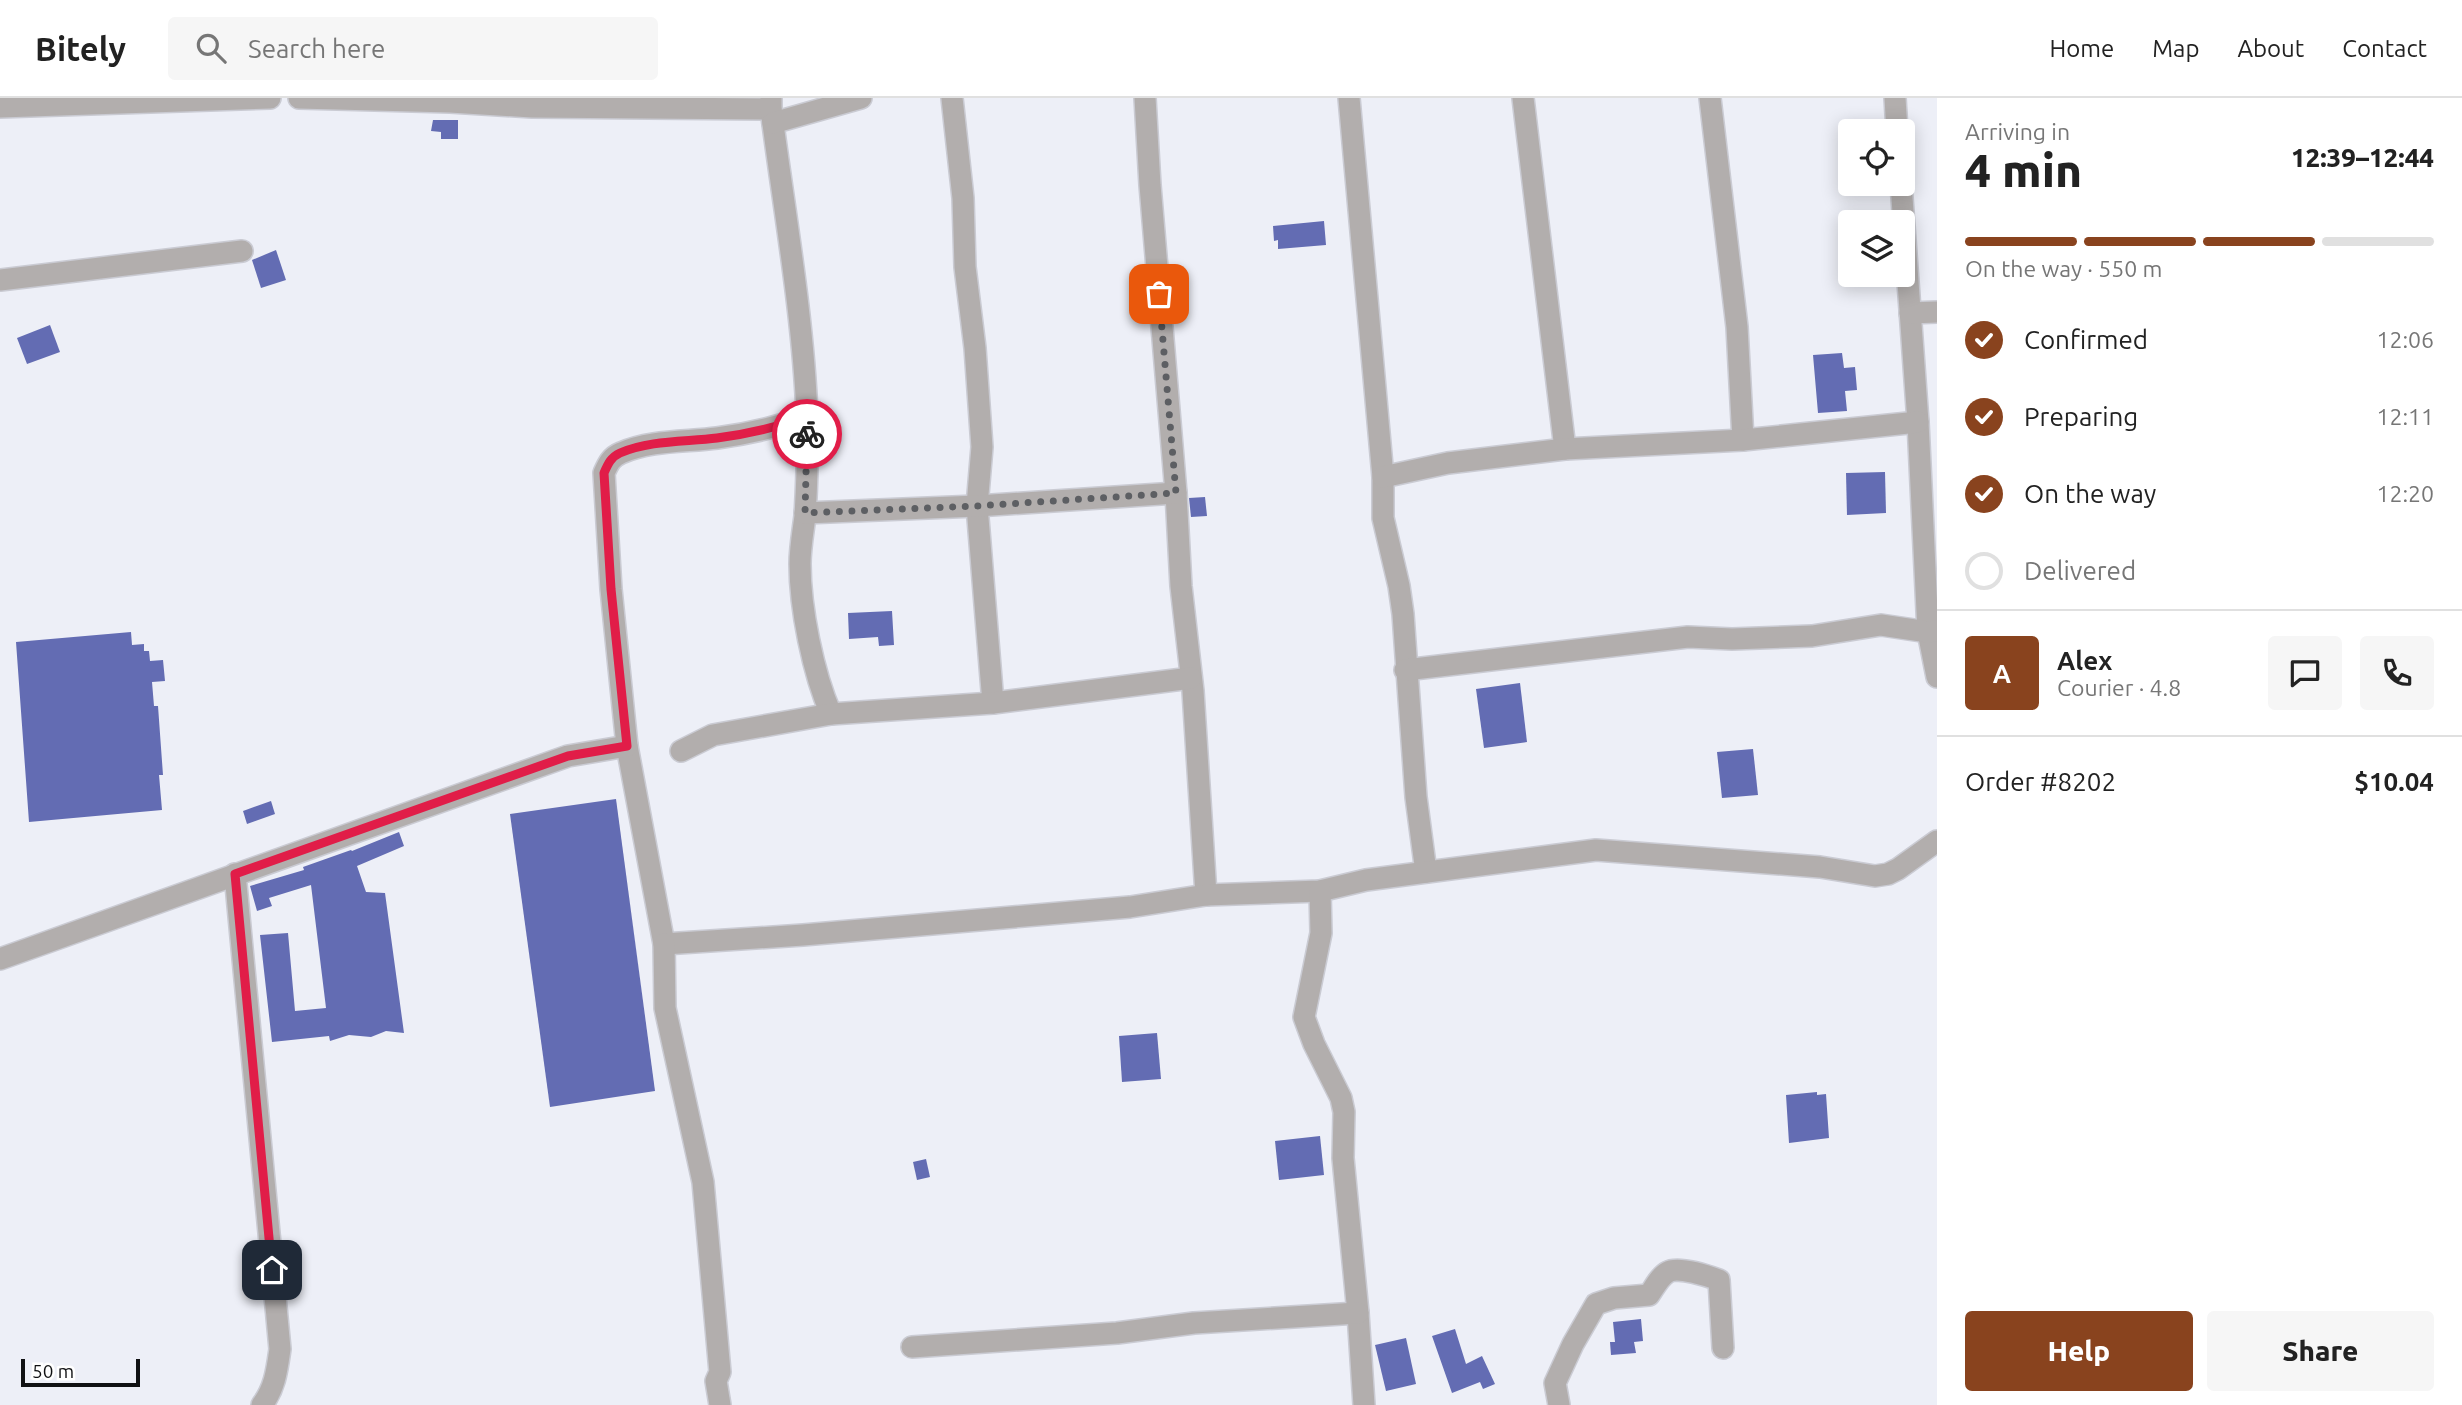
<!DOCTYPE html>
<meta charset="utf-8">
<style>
:root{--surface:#fff;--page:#f6f6f6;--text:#222;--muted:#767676;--line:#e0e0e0;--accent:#89431e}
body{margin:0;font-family:Ubuntu,sans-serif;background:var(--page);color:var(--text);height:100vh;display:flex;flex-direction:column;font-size:26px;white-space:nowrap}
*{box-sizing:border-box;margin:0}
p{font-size:23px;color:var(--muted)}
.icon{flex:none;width:38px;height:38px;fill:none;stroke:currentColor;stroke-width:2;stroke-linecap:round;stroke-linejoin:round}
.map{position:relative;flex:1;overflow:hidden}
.panel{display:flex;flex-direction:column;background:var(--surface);width:525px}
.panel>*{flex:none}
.buttons{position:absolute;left:1838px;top:21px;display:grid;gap:14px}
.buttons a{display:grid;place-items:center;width:77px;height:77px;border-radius:7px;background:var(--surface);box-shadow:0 4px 18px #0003;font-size:35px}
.scale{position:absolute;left:21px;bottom:18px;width:119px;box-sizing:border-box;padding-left:7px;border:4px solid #101113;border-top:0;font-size:19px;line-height:24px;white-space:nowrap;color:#101113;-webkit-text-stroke:5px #fff;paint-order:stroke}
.pin{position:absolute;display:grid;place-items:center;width:60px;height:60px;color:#fff;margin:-30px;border-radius:14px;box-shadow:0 4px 10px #0006}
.courier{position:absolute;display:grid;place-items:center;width:70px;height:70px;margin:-35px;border:5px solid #e11d48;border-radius:50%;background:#fff;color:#222;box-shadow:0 2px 9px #0007}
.overview em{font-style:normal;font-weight:800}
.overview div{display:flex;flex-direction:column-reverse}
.overview{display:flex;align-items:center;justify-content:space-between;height:119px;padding:0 28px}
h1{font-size:46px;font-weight:800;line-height:52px}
.bar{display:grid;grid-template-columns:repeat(4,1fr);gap:10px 7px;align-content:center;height:84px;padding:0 28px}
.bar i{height:9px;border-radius:5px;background:var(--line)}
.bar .on{background:var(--accent)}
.bar p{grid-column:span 4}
.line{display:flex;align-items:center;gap:18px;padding:0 28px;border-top:2px solid var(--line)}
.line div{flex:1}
.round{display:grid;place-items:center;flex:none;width:74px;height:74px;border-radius:7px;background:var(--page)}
ol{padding:0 28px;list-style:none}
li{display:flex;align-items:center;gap:21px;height:77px}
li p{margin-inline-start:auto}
li .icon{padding:7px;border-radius:50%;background:var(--accent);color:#fff;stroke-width:4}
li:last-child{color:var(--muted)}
li i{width:38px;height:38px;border:4px solid var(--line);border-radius:50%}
.button{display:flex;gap:14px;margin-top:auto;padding:14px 28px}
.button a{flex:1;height:80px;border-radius:7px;background:var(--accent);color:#fff;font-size:28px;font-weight:800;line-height:80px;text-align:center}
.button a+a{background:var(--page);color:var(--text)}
header{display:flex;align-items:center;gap:42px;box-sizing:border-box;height:98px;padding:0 35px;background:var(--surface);border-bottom:2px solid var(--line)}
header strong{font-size:33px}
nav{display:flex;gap:38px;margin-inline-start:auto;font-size:24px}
.search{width:490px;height:63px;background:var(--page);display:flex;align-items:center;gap:18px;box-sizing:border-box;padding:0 24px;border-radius:7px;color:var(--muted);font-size:26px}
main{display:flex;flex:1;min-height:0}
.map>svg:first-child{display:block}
</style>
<header>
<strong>Bitely</strong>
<div class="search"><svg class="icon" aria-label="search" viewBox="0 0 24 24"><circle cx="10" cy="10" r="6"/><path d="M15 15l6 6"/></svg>Search here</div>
<nav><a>Home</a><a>Map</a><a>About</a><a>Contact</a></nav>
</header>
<main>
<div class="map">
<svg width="1937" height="1307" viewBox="0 0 1937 1307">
<rect width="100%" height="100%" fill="#edeff7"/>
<g fill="#636cb3">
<polygon points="433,22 458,22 458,41 441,41 441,34 431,33"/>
<polygon points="1324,123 1326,147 1278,151 1278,142 1274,143 1273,128"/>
<polygon points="276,152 286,182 261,190 252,162"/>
<polygon points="50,227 60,254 27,266 17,240"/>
<polygon points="1842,255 1844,270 1855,269 1857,292 1845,293 1847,313 1818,315 1813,257"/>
<polygon points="1885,374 1886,415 1847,417 1846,375"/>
<polygon points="1205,399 1207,418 1191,419 1189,400"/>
<polygon points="892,513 894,547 879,548 878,539 849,541 848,515"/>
<polygon points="131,534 132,547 144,546 144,553 149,553 150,563 163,562 165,583 152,584 154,608 158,608 163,677 159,677 162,712 29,724 16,544"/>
<polygon points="1520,585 1527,644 1484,650 1476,591"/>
<polygon points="1753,651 1758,697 1722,700 1717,654"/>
<polygon points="616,701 655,993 550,1009 510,716"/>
<polygon points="271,703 275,716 247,726 243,713"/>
<polygon points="399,734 404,748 357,768 366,794 385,795 404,935 386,933 371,939 349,937 330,943 329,938 272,944 260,837 288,835 295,913 326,910 311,787 269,800 272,808 257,813 250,788 304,772 303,769 351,752 352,753"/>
<polygon points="1157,935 1161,981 1122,984 1119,938"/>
<polygon points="1817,994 1817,997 1826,996 1829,1040 1789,1045 1786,997"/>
<polygon points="1320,1038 1324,1077 1279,1082 1275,1043"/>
<polygon points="926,1061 930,1079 917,1082 913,1064"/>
<polygon points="1641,1221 1643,1243 1634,1244 1636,1255 1611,1257 1610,1244 1615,1244 1613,1224"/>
<polygon points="1455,1231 1466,1266 1482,1258 1495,1286 1483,1291 1480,1284 1452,1295 1432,1238"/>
<polygon points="1406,1240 1416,1286 1386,1293 1375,1247"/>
</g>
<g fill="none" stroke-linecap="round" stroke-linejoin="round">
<g stroke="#cacbd3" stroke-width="24">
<g id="minor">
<polyline points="299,0 450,4 532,9 771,11"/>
<path d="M771 0V11C784 112 803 216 807 317 808 350 807 385 805 418 803 434 800 450 800 466 800 510 813 575 831 616"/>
<polyline points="952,0 963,100 965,169 975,250 982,349 977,408 993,605"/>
<polyline points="1145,0 1150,87 1176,395 1181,488 1193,593 1206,797"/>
<polyline points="1349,0 1383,379 1383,420 1399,488 1403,516 1416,699 1426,774"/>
<polyline points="1523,0 1565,351"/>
<polyline points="1710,0 1737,229 1743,342"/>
<polyline points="1895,0 1897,33"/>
<polyline points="0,9 270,0"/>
<polyline points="773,25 861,0"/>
<polyline points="1901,86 1918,324 1928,534 1937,579"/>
<polyline points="0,182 242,153"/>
<polyline points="1910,215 1937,214"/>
<path d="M807 319C777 329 748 336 717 340 686 344 650 342 621 355 611 359 608 366 604 375L611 491 627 648 664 846 803 837 1130 809 1206 797 1320 793 1366 782 1596 752 1820 769 1875 778 1888 776 1898 771 1937 743"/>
<polyline points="1383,379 1448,365 1565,351 1743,342 1918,324"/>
<polyline points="805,415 977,408 1176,395"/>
<polyline points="1405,572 1688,539 1732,541 1812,538 1881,527 1928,534 1937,533"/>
<polyline points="681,653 713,637 831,616 993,605 1191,580"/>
<path d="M235 776 280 1251C277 1272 275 1290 262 1307"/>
<polyline points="1320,793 1321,835 1304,919 1314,946 1341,1000 1344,1014 1343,1060 1358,1215 1364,1307"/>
<polyline points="664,846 665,910 703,1084 720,1274 716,1283 720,1307"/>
<polyline points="0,861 568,658 627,648"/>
<polyline points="912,1249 1117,1235 1194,1225 1358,1215"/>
<path d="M1559 1307 1555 1285 1573 1246 1596 1206 1614 1200 1649 1197C1654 1190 1660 1178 1668 1174 1678 1168 1708 1178 1719 1182L1723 1250"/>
</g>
</g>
<use href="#minor" stroke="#b2aead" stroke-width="21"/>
</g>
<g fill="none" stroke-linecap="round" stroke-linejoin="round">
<polyline stroke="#5d5f63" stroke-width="7" stroke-dasharray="0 12.6" points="807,336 805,415 976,408 1176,395 1159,196"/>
<path stroke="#e11d48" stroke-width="9" d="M272 1172 235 776 568 658 627 648 611 491 604 375C608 366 611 359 620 355 650 342 686 344 717 340 748 336 777 329 807 319V336"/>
</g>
</svg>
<div class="buttons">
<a><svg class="icon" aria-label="locate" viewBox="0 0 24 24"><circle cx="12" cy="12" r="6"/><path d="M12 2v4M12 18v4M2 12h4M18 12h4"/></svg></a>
<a><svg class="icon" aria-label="layers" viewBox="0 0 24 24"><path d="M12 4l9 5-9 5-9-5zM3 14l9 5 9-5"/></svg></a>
</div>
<div class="scale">50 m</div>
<div class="pin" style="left:1159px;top:196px;background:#ea580c"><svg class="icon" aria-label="bag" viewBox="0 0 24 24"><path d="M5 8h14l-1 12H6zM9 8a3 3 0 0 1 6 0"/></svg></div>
<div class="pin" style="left:272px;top:1172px;background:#1f2937"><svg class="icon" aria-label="home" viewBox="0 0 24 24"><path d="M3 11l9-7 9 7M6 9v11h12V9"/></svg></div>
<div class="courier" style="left:807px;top:336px"><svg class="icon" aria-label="bike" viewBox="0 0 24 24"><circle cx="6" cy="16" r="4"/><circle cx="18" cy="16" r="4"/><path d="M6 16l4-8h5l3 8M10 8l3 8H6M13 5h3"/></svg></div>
</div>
<section class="panel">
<div class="overview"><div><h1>4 min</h1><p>Arriving in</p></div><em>12:39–12:44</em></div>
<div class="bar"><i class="on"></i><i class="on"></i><i class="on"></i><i></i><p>On the way · 550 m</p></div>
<ol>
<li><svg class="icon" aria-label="check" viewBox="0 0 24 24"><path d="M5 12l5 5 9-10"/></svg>Confirmed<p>12:06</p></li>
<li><svg class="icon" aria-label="check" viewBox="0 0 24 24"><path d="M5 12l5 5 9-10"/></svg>Preparing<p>12:11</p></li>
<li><svg class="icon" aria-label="check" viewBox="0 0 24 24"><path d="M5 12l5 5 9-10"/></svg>On the way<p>12:20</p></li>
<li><i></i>Delivered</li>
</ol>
<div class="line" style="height:126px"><b class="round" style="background:var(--accent);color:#fff">A</b><div><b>Alex</b><p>Courier · 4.8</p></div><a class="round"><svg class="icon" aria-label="chat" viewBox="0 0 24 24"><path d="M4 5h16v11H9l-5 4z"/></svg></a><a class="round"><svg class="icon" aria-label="phone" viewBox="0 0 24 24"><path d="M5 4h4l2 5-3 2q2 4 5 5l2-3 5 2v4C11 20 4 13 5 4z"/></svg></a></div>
<div class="line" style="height:91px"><div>Order #8202</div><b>$10.04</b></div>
<div class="button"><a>Help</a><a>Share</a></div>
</section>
</main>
